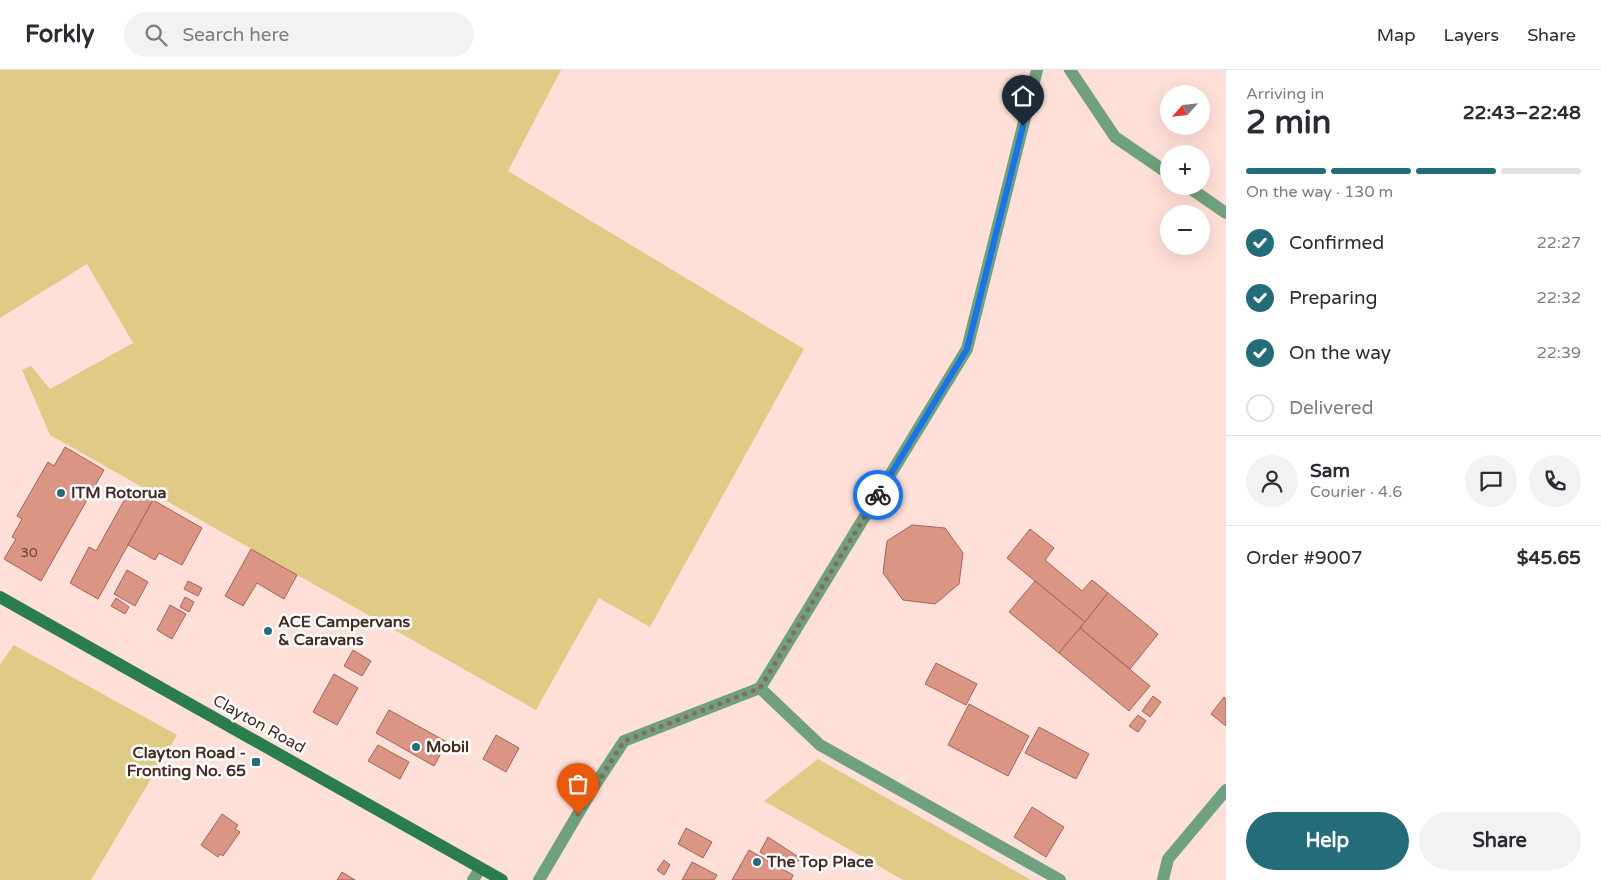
<!DOCTYPE html>
<meta charset="utf-8">
<style>
:root{--surface:#fff;--page:#f2f2f3;--text:#2b2b33;--muted:#7c7c81;--line:#e1e1e2;--accent:#256c7a}
body{margin:0;font-family:"Varela Round",sans-serif;background:var(--page);color:var(--text);height:100vh;display:flex;flex-direction:column;font-size:19px;white-space:nowrap}
*{box-sizing:border-box;margin:0}
p{font-size:16px;color:var(--muted)}
.icon{flex:none;width:28px;height:28px;fill:none;stroke:currentColor;stroke-width:2;stroke-linecap:round;stroke-linejoin:round}
.map{position:relative;flex:1;overflow:hidden}
.side{display:flex;flex-direction:column;background:var(--surface);width:375px}
.side>*{flex:none}
.needle{width:32px;rotate:243deg}
.tools{position:absolute;left:1160px;top:15px;display:grid;gap:10px}
.tools a{display:grid;place-items:center;width:50px;height:50px;border-radius:50%;background:var(--surface);box-shadow:0 5px 20px #0002;font-size:25px}
.pin{position:absolute;display:grid;place-items:center;width:42px;height:42px;color:#fff;margin:-51px -21px;border-radius:50% 50% 50% 0;rotate:-45deg;box-shadow:0 0 5px #0007}
.pin .icon{rotate:45deg}
.courier{position:absolute;display:grid;place-items:center;width:50px;height:50px;margin:-25px;border:4px solid #1a73e8;border-radius:50%;background:#fff;color:#222;box-shadow:0 1px 6px #0007}
.summary em{font-style:normal;font-weight:700}
.summary div{display:flex;flex-direction:column-reverse}
.summary{display:flex;align-items:center;justify-content:space-between;height:85px;padding:0 20px}
h1{font-size:32px;font-weight:700;line-height:38px}
.bar{display:grid;grid-template-columns:repeat(4,1fr);gap:8px 5px;align-content:center;height:60px;padding:0 20px}
.bar i{height:6px;border-radius:4px;background:var(--line)}
.bar .current{background:var(--accent)}
.bar p{grid-column:span 4}
.line{display:flex;align-items:center;gap:12px;padding:0 20px;border-top:1px solid var(--line)}
.line div{flex:1}
.round{display:grid;place-items:center;flex:none;width:52px;height:52px;border-radius:26px;background:var(--page)}
ol{padding:0 20px;list-style:none}
li{display:flex;align-items:center;gap:15px;height:55px}
li p{margin-inline-start:auto}
li .icon{padding:5px;border-radius:50%;background:var(--accent);color:#fff;stroke-width:4}
li:last-child{color:var(--muted)}
li i{width:28px;height:28px;border:2px solid var(--line);border-radius:50%}
.primary-button{display:flex;gap:10px;margin-top:auto;padding:10px 20px}
.primary-button a{flex:1;height:58px;border-radius:30px;background:var(--accent);color:#fff;font-size:20px;font-weight:700;line-height:58px;text-align:center}
.primary-button a+a{background:var(--page);color:var(--text)}
header{display:flex;align-items:center;gap:30px;box-sizing:border-box;height:70px;padding:0 25px;background:var(--surface);border-bottom:1px solid var(--line)}
header strong{font-size:24px}
nav{display:flex;gap:28px;margin-inline-start:auto;font-size:18px}
.search{width:350px;height:45px;background:var(--page);display:flex;align-items:center;gap:12px;box-sizing:border-box;padding:0 18px;border-radius:28px;color:var(--muted);font-size:19px}
main{display:flex;flex:1;min-height:0}
.map>svg:first-child{display:block}
</style>
<header>
<strong>Forkly</strong>
<div class="search"><svg class="icon" aria-label="search" viewBox="0 0 24 24"><circle cx="10" cy="10" r="6"/><path d="M15 15l6 6"/></svg>Search here</div>
<nav><a>Map</a><a>Layers</a><a>Share</a></nav>
</header>
<main>
<div class="map">
<svg width="1226" height="810" viewBox="0 0 1226 810">
<rect width="100%" height="100%" fill="#ffe0d9"/>
<g fill="#dfca86">
<polygon points="0,0 561,0 508,101 804,279 650,557 599,528 536,640 50,365 22,300 31,296 50,319 133,273 87,194 0,248"/>
<polygon points="14,575 177,665 91,810 0,810 0,594"/>
<polygon points="818,689 1031,810 903,810 764,731"/>
</g>
<g fill="#da9585" stroke="#a46355">
<polygon points="65,377 104,400 41,511 4,489 16,469 12,467 22,449 17,446 48,392 54,396"/>
<polygon points="131,418 153,430 98,529 70,513 89,477 96,481"/>
<polygon points="153,430 202,458 182,495 159,483 155,490 128,475"/>
<polygon points="912,455 945,458 963,483 959,514 935,534 903,530 883,503 887,471"/>
<polygon points="1030,459 1054,478 1045,490 1082,521 1092,510 1108,523 1085,552 1007,488"/>
<polygon points="251,479 297,505 284,529 257,513 243,536 225,526"/>
<polygon points="127,500 148,512 135,536 114,524"/>
<polygon points="188,511 202,518 198,526 184,519"/>
<polygon points="1035,511 1085,552 1059,583 1009,542"/>
<polygon points="1108,523 1158,564 1130,599 1080,558"/>
<polygon points="185,527 194,532 189,542 180,537"/>
<polygon points="116,528 129,537 125,544 111,536"/>
<polygon points="170,535 186,544 172,569 157,560"/>
<polygon points="1080,558 1150,616 1129,641 1059,583"/>
<polygon points="353,580 371,591 362,606 344,596"/>
<polygon points="936,593 977,614 966,635 925,614"/>
<polygon points="334,604 358,618 337,655 313,642"/>
<polygon points="1153,626 1161,632 1150,647 1142,641"/>
<polygon points="1224,627 1226,629 1226,656 1211,644"/>
<polygon points="969,634 1029,666 1008,706 948,675"/>
<polygon points="389,640 447,672 434,696 376,663"/>
<polygon points="1138,645 1146,651 1138,662 1129,656"/>
<polygon points="1039,657 1089,684 1076,709 1025,683"/>
<polygon points="496,665 519,678 506,702 483,689"/>
<polygon points="378,675 409,692 400,709 368,691"/>
<polygon points="1032,737 1064,757 1046,787 1014,767"/>
<polygon points="222,744 238,755 235,759 240,762 223,786 220,784 218,787 201,775"/>
<polygon points="686,758 712,772 703,788 678,774"/>
<polygon points="768,767 800,788 793,800 760,782"/>
<polygon points="749,780 793,805 791,810 732,810"/>
<polygon points="664,790 670,795 664,805 657,800"/>
<polygon points="692,792 717,805 714,810 682,810"/>
<polygon points="342,802 355,810 337,810"/>
</g>
<g fill="none" stroke-linecap="round" stroke-linejoin="round">
<g stroke="#70a17e" stroke-width="12">
<polyline points="1037,0 967,279 760,618 820,675 1060,810"/>
<polyline points="1070,0 1115,67 1169,104"/>
<polyline points="1187,116 1226,143"/>
<polyline points="595,715 624,671 760,618"/>
<polyline points="1163,810 1168,789 1226,720"/>
</g>
<g stroke="#70a17e" stroke-width="12">
<polyline points="473,810 480,799"/>
<polyline points="539,810 595,715"/>
</g>
<polyline stroke="#2c7d4c" stroke-width="12" points="0,527 502,810"/>
</g>
<g fill="none" stroke-linecap="round" stroke-linejoin="round">
<polyline stroke="#876a63" stroke-width="5" stroke-dasharray="0 9" points="578,744 624,671 760,618 878,425"/>
<polyline stroke="#1a73e8" stroke-width="6" points="878,425 967,279 1023,56"/>
</g>
<g fill="#256c7a" stroke="#fff" stroke-width="2">
<circle cx="61" cy="423" r="5"/>
<circle cx="268" cy="561" r="5"/>
<circle cx="416" cy="677" r="5"/>
<rect x="251" y="687" width="10" height="10" rx="2.5"/>
<circle cx="757" cy="792" r="5"/>
</g>
<g text-anchor="middle" dominant-baseline="central" stroke-width="5" stroke-linejoin="round" paint-order="stroke">
<g font-size="14" fill="#6b453c">
<text x="29" y="482">30</text>
</g>
<g font-size="16" font-weight="bold" fill="#462a24" stroke="#fff" text-anchor="start">
<text x="71" y="423">ITM Rotorua</text>
<text x="278" y="552">ACE Campervans<tspan x="278" dy="18">&amp; Caravans</tspan></text>
<text x="426" y="677">Mobil</text>
<text x="246" y="683" text-anchor="end">Clayton Road -<tspan x="246" dy="18">Fronting No. 65</tspan></text>
<text x="767" y="792">The Top Place</text>
</g>
<g font-size="16" fill="#462a24" stroke="#fff">
<text transform="translate(259 654) rotate(29)">Clayton Road</text>
</g>
</g>
</svg>
<div class="tools">
<a><svg class="needle" viewBox="-14 -14 28 28"><path d="M0-13l5 13h-10z" fill="#e53935"/><path d="M0 13l5-13h-10z" fill="#7c7c81"/></svg></a>
<a>+</a>
<a>−</a>
</div>
<div class="pin" style="left:578px;top:744px;background:#ea580c"><svg class="icon" aria-label="bag" viewBox="0 0 24 24"><path d="M5 8h14l-1 12H6zM9 8a3 3 0 0 1 6 0"/></svg></div>
<div class="pin" style="left:1023px;top:56px;background:#1f2937"><svg class="icon" aria-label="home" viewBox="0 0 24 24"><path d="M3 11l9-7 9 7M6 9v11h12V9"/></svg></div>
<div class="courier" style="left:878px;top:425px"><svg class="icon" aria-label="bike" viewBox="0 0 24 24"><circle cx="6" cy="16" r="4"/><circle cx="18" cy="16" r="4"/><path d="M6 16l4-8h5l3 8M10 8l3 8H6M13 5h3"/></svg></div>
</div>
<section class="side">
<div class="summary"><div><h1>2 min</h1><p>Arriving in</p></div><em>22:43–22:48</em></div>
<div class="bar"><i class="current"></i><i class="current"></i><i class="current"></i><i></i><p>On the way · 130 m</p></div>
<ol>
<li><svg class="icon" aria-label="check" viewBox="0 0 24 24"><path d="M5 12l5 5 9-10"/></svg>Confirmed<p>22:27</p></li>
<li><svg class="icon" aria-label="check" viewBox="0 0 24 24"><path d="M5 12l5 5 9-10"/></svg>Preparing<p>22:32</p></li>
<li><svg class="icon" aria-label="check" viewBox="0 0 24 24"><path d="M5 12l5 5 9-10"/></svg>On the way<p>22:39</p></li>
<li><i></i>Delivered</li>
</ol>
<div class="line" style="height:90px"><a class="round"><svg class="icon" aria-label="person" viewBox="0 0 24 24"><circle cx="12" cy="8" r="4"/><path d="M4 21q1-7 8-7t8 7"/></svg></a><div><b>Sam</b><p>Courier · 4.6</p></div><a class="round"><svg class="icon" aria-label="chat" viewBox="0 0 24 24"><path d="M4 5h16v11H9l-5 4z"/></svg></a><a class="round"><svg class="icon" aria-label="phone" viewBox="0 0 24 24"><path d="M5 4h4l2 5-3 2q2 4 5 5l2-3 5 2v4C11 20 4 13 5 4z"/></svg></a></div>
<div class="line" style="height:65px"><div>Order #9007</div><b>$45.65</b></div>
<div class="primary-button"><a>Help</a><a>Share</a></div>
</section>
</main>
